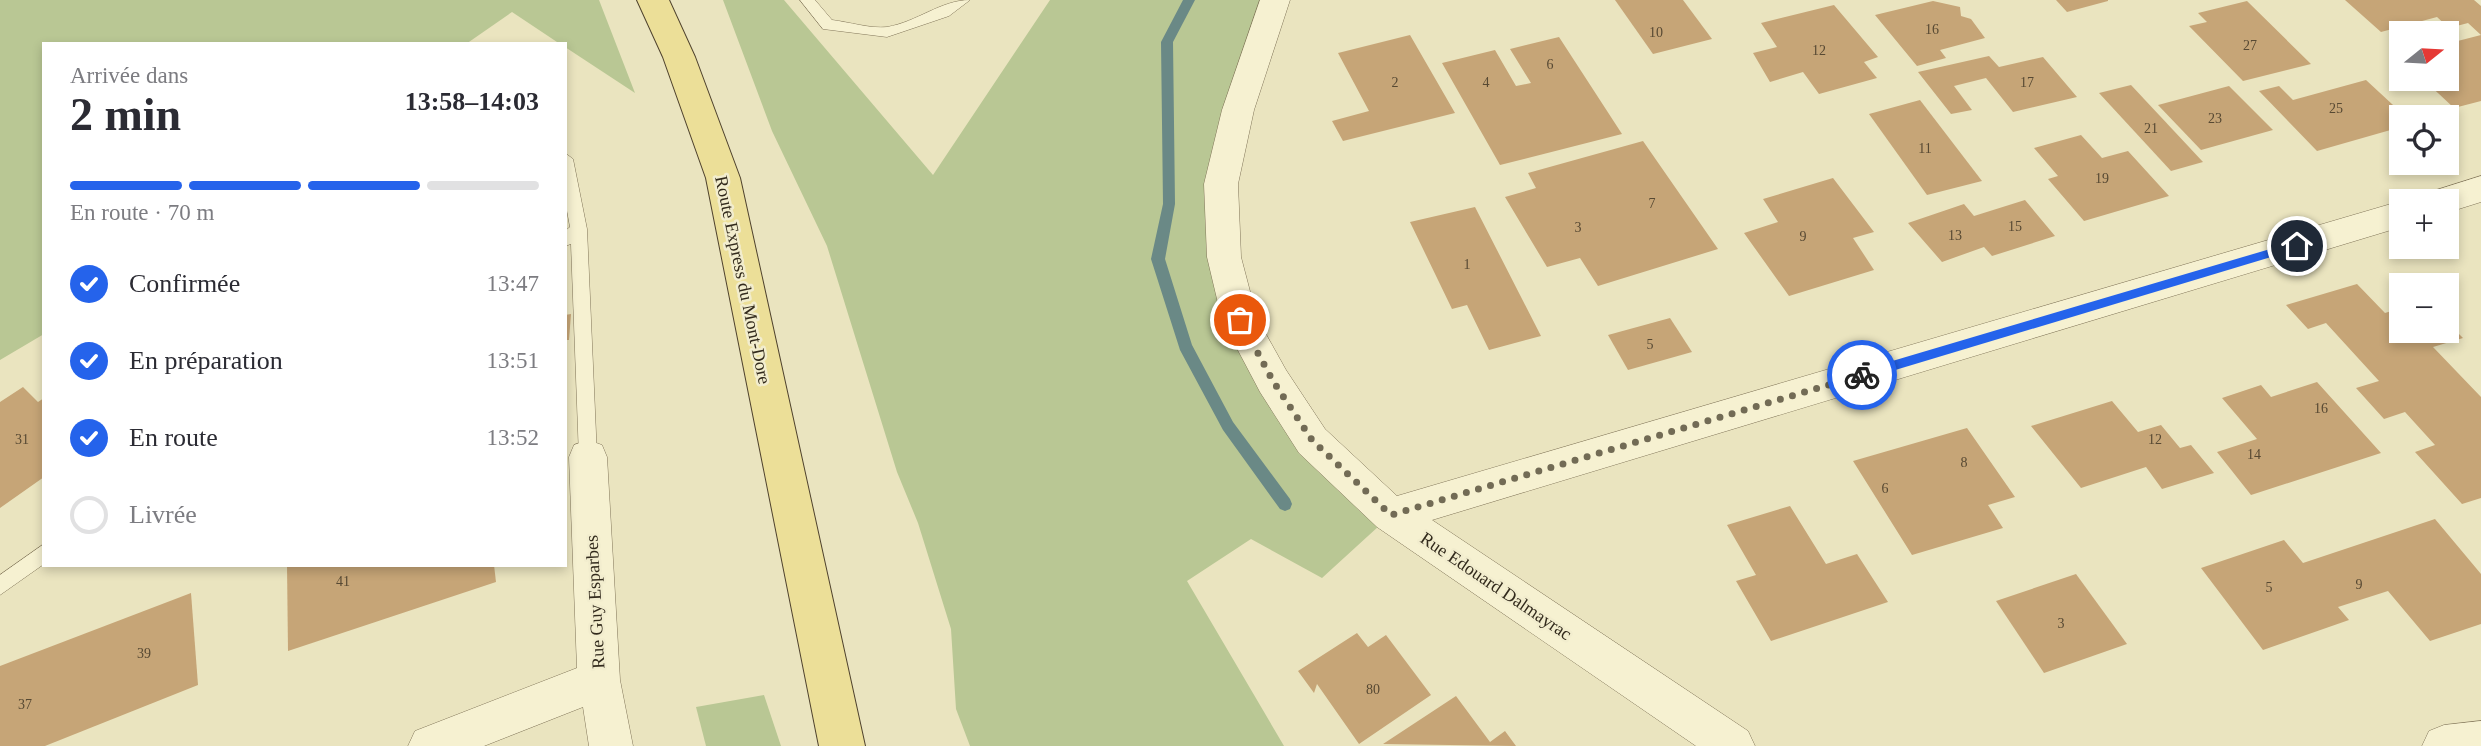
<!DOCTYPE html>
<html lang="fr">
<meta charset="utf-8">
<style>
:root{--surface:#fff;--page:#f2f2f3;--text:#2b2b33;--muted:#7c7c81;--line:#e1e1e2;--accent:#2563eb}
body{margin:0;font-family:Georgia,serif;background:var(--page);color:var(--text);height:100vh;display:flex;flex-direction:column;font-size:26px;white-space:nowrap}
*{box-sizing:border-box;margin:0}
p{font-size:23px;color:var(--muted)}
.icon{flex:none;width:38px;height:38px;fill:none;stroke:currentColor;stroke-width:2;stroke-linecap:round;stroke-linejoin:round}
.map{position:relative;flex:1;overflow:hidden}
.details{position:absolute;left:42px;top:42px;width:525px;height:525px;display:flex;flex-direction:column;background:var(--surface);border-radius:0px;box-shadow:0 4px 10px #0003}
.details>*{flex:none}
.needle{width:46px;rotate:72deg}
.fabs{position:absolute;left:2389px;top:21px;display:grid;gap:14px}
.fabs a{display:grid;place-items:center;width:70px;height:70px;border-radius:0px;background:var(--surface);box-shadow:0 4px 10px #0003;font-size:35px}
.pin{position:absolute;display:grid;place-items:center;width:60px;height:60px;color:#fff;margin:-30px;border:4px solid #fff;border-radius:50%;box-shadow:0 2px 7px #0007}
.courier{position:absolute;display:grid;place-items:center;width:70px;height:70px;margin:-35px;border:5px solid #2563eb;border-radius:50%;background:#fff;color:#222;box-shadow:0 2px 9px #0007}
.overview em{font-style:normal;font-weight:700}
.overview div{display:flex;flex-direction:column-reverse}
.overview{display:flex;align-items:center;justify-content:space-between;height:119px;padding:0 28px}
h1{font-size:46px;font-weight:700;line-height:52px}
.bar{display:grid;grid-template-columns:repeat(4,1fr);gap:10px 7px;align-content:center;height:84px;padding:0 28px}
.bar i{height:9px;border-radius:5px;background:var(--line)}
.bar .current{background:var(--accent)}
.bar p{grid-column:span 4}
ol{padding:0 28px;list-style:none}
li{display:flex;align-items:center;gap:21px;height:77px}
li p{margin-inline-start:auto}
li .icon{padding:7px;border-radius:50%;background:var(--accent);color:#fff;stroke-width:4}
li:last-child{color:var(--muted)}
li i{width:38px;height:38px;border:4px solid var(--line);border-radius:50%}
.map>svg:first-child{display:block}
</style>
<div class="map">
<svg width="2481" height="746" viewBox="0 0 2481 746">
<rect width="100%" height="100%" fill="#eae4bf"/>
<g fill="#b9c794">
<polygon points="0,0 599,0 635,93 565,47 565,44 560,44 512,12 466,44 44,44 44,334 0,360"/>
<polygon points="723,0 784,0 933,175 1050,0 1275,0 1221,184 1240,320 1391,515 1322,578 1251,539 1187,581 1284,746 970,746 956,709 951,629 918,523 897,472 827,246 772,131"/>
<polygon points="764,695 781,746 706,746 696,707"/>
</g>
<g fill="none" stroke-linecap="round" stroke-linejoin="round">
<polygon fill="#6a8986" fill-rule="evenodd" points="1183,0 1195,0 1173,42 1175,204 1165,259 1192,345 1233,422 1290,499 1292,504 1290,509 1285,511 1280,509 1223,430 1180,350 1151,259 1163,204 1161,42"/>
</g>
<g fill="#c6a577">
<polygon points="1615,0 1683,0 1712,39 1653,54"/>
<polygon points="2056,0 2108,0 2108,1 2067,12"/>
<polygon points="2345,0 2474,0 2481,6 2481,35 2468,23 2449,28 2437,17 2381,32"/>
<polygon points="1933,1 1960,7 1961,16 1971,19 1985,38 1940,50 1946,58 1917,66 1875,15"/>
<polygon points="2247,1 2311,64 2243,81 2189,26 2207,22 2198,13"/>
<polygon points="1834,5 1878,57 1864,62 1877,78 1819,94 1803,72 1770,82 1753,53 1777,47 1761,23"/>
<polygon points="1410,35 1455,113 1343,141 1332,121 1369,111 1338,53"/>
<polygon points="2481,35 2481,101 2454,108 2423,79 2446,79 2446,44"/>
<polygon points="1559,37 1622,134 1500,165 1442,63 1495,50 1516,86 1531,83 1510,49"/>
<polygon points="1989,56 1999,67 2043,57 2077,97 2013,112 1986,78 1954,86 1972,110 1951,114 1918,72"/>
<polygon points="2366,80 2406,117 2401,117 2401,127 2317,151 2259,91 2279,86 2293,100"/>
<polygon points="2131,85 2203,162 2171,171 2099,93"/>
<polygon points="2229,86 2273,130 2201,150 2158,105"/>
<polygon points="1920,100 1982,181 1927,195 1869,114"/>
<polygon points="2081,135 2102,158 2128,151 2169,196 2084,221 2048,179 2058,176 2034,148"/>
<polygon points="1643,141 1718,249 1598,286 1580,258 1547,267 1505,197 1536,188 1528,173"/>
<polygon points="1833,178 1874,232 1853,238 1874,270 1789,296 1744,233 1778,222 1763,199"/>
<polygon points="2025,200 2055,236 1992,256 1984,247 1942,262 1908,223 1964,204 1974,216"/>
<polygon points="1475,207 1541,336 1489,350 1467,305 1452,309 1410,222"/>
<polygon points="2357,284 2385,313 2401,308 2401,331 2446,331 2446,321 2463,338 2433,347 2481,397 2481,498 2462,504 2415,452 2435,445 2405,412 2384,419 2356,388 2379,381 2326,323 2308,329 2286,305"/>
<polygon points="571,314 569,340 565,340 565,315"/>
<polygon points="1670,318 1692,352 1628,370 1608,335"/>
<polygon points="2317,382 2381,453 2251,495 2217,452 2257,439 2222,398 2261,385 2271,397"/>
<polygon points="23,387 38,402 44,398 44,477 0,508 0,402"/>
<polygon points="2112,401 2138,432 2161,425 2180,448 2191,445 2214,473 2162,489 2146,467 2081,488 2031,426"/>
<polygon points="1967,428 2015,497 1988,505 2003,528 1912,555 1853,461"/>
<polygon points="1790,506 1826,564 1857,554 1888,602 1771,641 1736,581 1756,575 1727,525"/>
<polygon points="2435,519 2481,574 2481,624 2430,641 2388,591 2338,607 2349,620 2263,650 2201,568 2284,540 2303,563"/>
<polygon points="287,565 494,565 496,582 288,651"/>
<polygon points="2076,574 2127,644 2044,673 1996,601"/>
<polygon points="191,593 198,685 45,746 0,746 0,666"/>
<polygon points="1357,633 1368,647 1386,635 1431,695 1359,744 1317,684 1314,693 1298,671"/>
<polygon points="1456,696 1490,742 1505,731 1516,746 1383,744"/>
</g>
<g fill="none" stroke-linecap="round" stroke-linejoin="round">
<g stroke="#817559" stroke-width="1">
<g id="lane">
<path d="M800 0H815L832 20C849 22 871 29 887 27 917 22 941 0 970 0L949 16 887 37 823 29Z"/>
<polygon points="565,153 573,159 587,229 597,457 594,463 588,465 582,463 579,457 571,244 565,246 565,231 570,227 565,200"/>
<polygon points="44,544 44,564 0,595 0,575"/>
</g>
</g>
<g stroke="#817559" stroke-width="1">
<g id="street">
<polygon points="1260,0 1290,0 1254,110 1238,184 1241,257 1257,318 1286,370 1325,429 1397,496 2401,201 2401,227 1432,520 1748,731 1755,746 1696,746 1377,527 1299,453 1260,392 1222,320 1207,257 1204,184 1222,110"/>
<polygon points="2481,176 2481,202 2446,213 2446,201 2425,201 2430,192"/>
<polygon points="588,440 602,445 607,457 620,680 633,746 589,746 583,707 484,746 408,746 415,731 577,668 569,457 574,445"/>
<polygon points="2481,721 2481,746 2422,746 2429,731 2444,725"/>
</g>
</g>
<g stroke="#4f422d" stroke-width="2">
<polygon id="primary" points="637,0 669,0 695,57 740,178 865,746 819,746 706,178 663,57"/>
</g>
<use href="#lane" fill="#f6f1d1" fill-rule="evenodd"/>
<use href="#street" fill="#f6f1d1" fill-rule="evenodd"/>
<use href="#primary" fill="#ecdf98" fill-rule="evenodd"/>
</g>
<polygon fill="#2563eb" points="2297,241 2303,246 2301,248 1862,380 1856,375 1862,370"/>
<g fill="none" stroke-linecap="round" stroke-linejoin="round">
<polyline stroke="#726b55" stroke-width="7" stroke-dasharray="0 12.6" points="1240,320 1273,381 1312,440 1391,515 1862,375"/>
</g>
<g text-anchor="middle" dominant-baseline="central" stroke-width="5" stroke-linejoin="round" paint-order="stroke">
<g font-size="14" fill="#574933">
<text x="1932" y="29">16</text>
<text x="1656" y="32">10</text>
<text x="2250" y="45">27</text>
<text x="1819" y="50">12</text>
<text x="1550" y="64">6</text>
<text x="1395" y="82">2</text>
<text x="1486" y="82">4</text>
<text x="2027" y="82">17</text>
<text x="2336" y="108">25</text>
<text x="2215" y="118">23</text>
<text x="2151" y="128">21</text>
<text x="1925" y="148">11</text>
<text x="2102" y="178">19</text>
<text x="1652" y="203">7</text>
<text x="2015" y="226">15</text>
<text x="1578" y="227">3</text>
<text x="1955" y="235">13</text>
<text x="1803" y="236">9</text>
<text x="1467" y="264">1</text>
<text x="1650" y="344">5</text>
<text x="2321" y="408">16</text>
<text x="22" y="439">31</text>
<text x="2155" y="439">12</text>
<text x="2254" y="454">14</text>
<text x="1964" y="462">8</text>
<text x="1885" y="488">6</text>
<text x="343" y="581">41</text>
<text x="2359" y="584">9</text>
<text x="2269" y="587">5</text>
<text x="2061" y="623">3</text>
<text x="144" y="653">39</text>
<text x="1373" y="689">80</text>
<text x="25" y="704">37</text>
</g>
<g font-size="18" fill="#322a1c" stroke="#f2edce">
<text transform="translate(743 280) rotate(78)">Route Express du Mont-Dore</text>
<text transform="translate(1496 586) rotate(34)">Rue Edouard Dalmayrac</text>
<text transform="translate(595 602) rotate(-93)">Rue Guy Esparbes</text>
</g>
</g>
</svg>
<div class="fabs">
<a><svg class="needle" viewBox="-14 -14 28 28"><path d="M0-13l5 13h-10z" fill="#e53935"/><path d="M0 13l5-13h-10z" fill="#7c7c81"/></svg></a>
<a><svg class="icon" aria-label="locate" viewBox="0 0 24 24"><circle cx="12" cy="12" r="6"/><path d="M12 2v4M12 18v4M2 12h4M18 12h4"/></svg></a>
<a>+</a>
<a>−</a>
</div>
<div class="pin" style="left:1240px;top:320px;background:#ea580c"><svg class="icon" aria-label="bag" viewBox="0 0 24 24"><path d="M5 8h14l-1 12H6zM9 8a3 3 0 0 1 6 0"/></svg></div>
<div class="pin" style="left:2297px;top:246px;background:#1f2937"><svg class="icon" aria-label="home" viewBox="0 0 24 24"><path d="M3 11l9-7 9 7M6 9v11h12V9"/></svg></div>
<div class="courier" style="left:1862px;top:375px"><svg class="icon" aria-label="bike" viewBox="0 0 24 24"><circle cx="6" cy="16" r="4"/><circle cx="18" cy="16" r="4"/><path d="M6 16l4-8h5l3 8M10 8l3 8H6M13 5h3"/></svg></div>
<section class="details">
<div class="overview"><div><h1>2 min</h1><p>Arrivée dans</p></div><em>13:58–14:03</em></div>
<div class="bar"><i class="current"></i><i class="current"></i><i class="current"></i><i></i><p>En route · 70 m</p></div>
<ol>
<li><svg class="icon" aria-label="check" viewBox="0 0 24 24"><path d="M5 12l5 5 9-10"/></svg>Confirmée<p>13:47</p></li>
<li><svg class="icon" aria-label="check" viewBox="0 0 24 24"><path d="M5 12l5 5 9-10"/></svg>En préparation<p>13:51</p></li>
<li><svg class="icon" aria-label="check" viewBox="0 0 24 24"><path d="M5 12l5 5 9-10"/></svg>En route<p>13:52</p></li>
<li><i></i>Livrée</li>
</ol>
</section>
</div>
